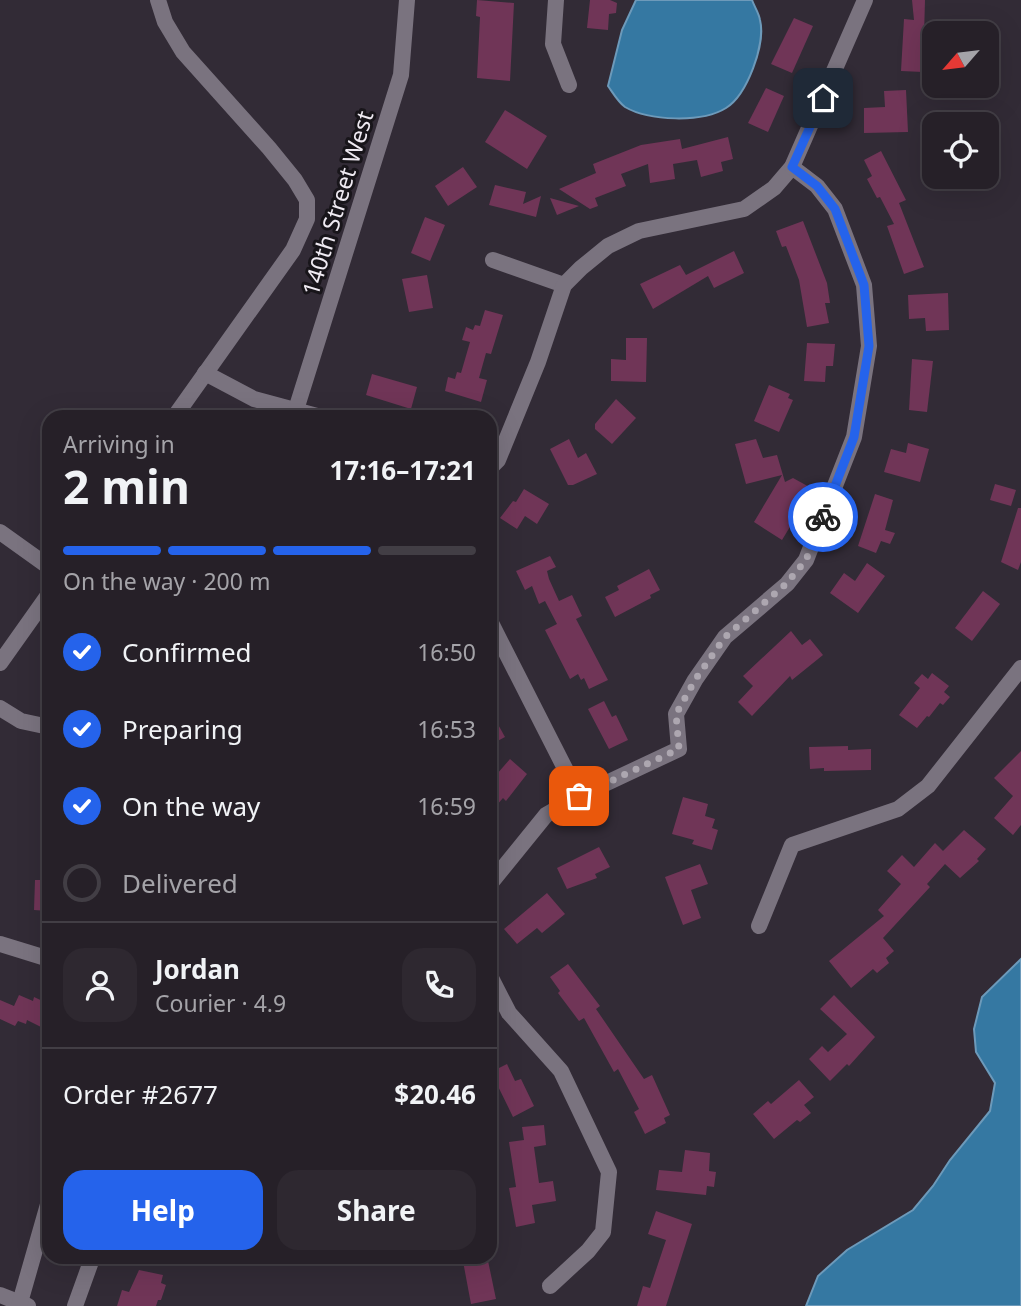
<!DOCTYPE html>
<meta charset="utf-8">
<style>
:root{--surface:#262028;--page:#2e2830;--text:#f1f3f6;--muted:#a4a3a8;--line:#423e45;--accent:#2563eb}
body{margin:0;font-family:"Noto Sans",sans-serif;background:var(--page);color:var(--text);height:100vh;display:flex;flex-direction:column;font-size:26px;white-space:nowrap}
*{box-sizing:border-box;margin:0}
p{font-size:23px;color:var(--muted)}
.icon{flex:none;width:38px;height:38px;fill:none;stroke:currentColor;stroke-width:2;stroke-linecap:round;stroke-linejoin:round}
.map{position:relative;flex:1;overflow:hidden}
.details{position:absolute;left:42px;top:410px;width:455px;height:854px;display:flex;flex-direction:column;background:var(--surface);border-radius:21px;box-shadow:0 7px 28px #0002,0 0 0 2px var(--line)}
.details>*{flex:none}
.needle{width:46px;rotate:242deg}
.tools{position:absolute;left:922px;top:21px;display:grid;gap:14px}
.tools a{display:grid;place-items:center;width:77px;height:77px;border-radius:14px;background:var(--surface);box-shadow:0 7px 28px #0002,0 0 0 2px var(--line);font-size:35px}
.pin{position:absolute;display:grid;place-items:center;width:60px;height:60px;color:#fff;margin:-30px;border-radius:14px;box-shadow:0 4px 10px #0006}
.courier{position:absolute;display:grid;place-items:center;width:70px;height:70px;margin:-35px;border:5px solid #2563eb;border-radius:50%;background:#fff;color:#222;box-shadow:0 2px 9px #0007}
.headline em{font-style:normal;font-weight:700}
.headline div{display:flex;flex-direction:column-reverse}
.headline{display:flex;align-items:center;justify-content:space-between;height:119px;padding:0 21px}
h1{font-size:46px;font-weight:700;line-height:52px}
.bar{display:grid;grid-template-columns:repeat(4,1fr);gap:10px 7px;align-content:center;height:84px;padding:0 21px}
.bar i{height:9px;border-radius:5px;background:var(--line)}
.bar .selected{background:var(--accent)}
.bar p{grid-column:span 4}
.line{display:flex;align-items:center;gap:18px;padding:0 21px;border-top:2px solid var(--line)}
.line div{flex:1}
.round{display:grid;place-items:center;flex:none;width:74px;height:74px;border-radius:21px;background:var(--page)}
ol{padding:0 21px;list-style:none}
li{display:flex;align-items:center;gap:21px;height:77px}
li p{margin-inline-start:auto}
li .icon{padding:7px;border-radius:50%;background:var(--accent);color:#fff;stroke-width:4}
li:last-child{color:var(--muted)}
li i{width:38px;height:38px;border:4px solid var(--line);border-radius:50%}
.action{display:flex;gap:14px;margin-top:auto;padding:14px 21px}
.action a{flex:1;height:80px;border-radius:21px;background:var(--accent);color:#fff;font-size:28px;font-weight:700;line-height:80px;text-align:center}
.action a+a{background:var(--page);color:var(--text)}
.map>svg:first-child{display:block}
</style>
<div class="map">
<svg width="1021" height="1306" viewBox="0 0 1021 1306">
<rect width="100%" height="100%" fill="#322b36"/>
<g fill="#3578a2" stroke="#6d9aba" stroke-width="2">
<path d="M636 0H752C754 6 759 13 760 20 766 44 747 95 726 108 702 123 649 121 625 107 618 102 613 93 608 86L622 30Z"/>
<polygon points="1021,959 1021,1306 806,1306 818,1276 847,1250 913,1210 933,1186 950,1160 990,1111 995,1083 976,1052 974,1029 982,997"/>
</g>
<g fill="#703557">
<polygon points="477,0 514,3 510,81 477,78 480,17 476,16"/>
<polygon points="590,0 610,0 617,3 616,13 609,14 608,30 587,28"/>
<polygon points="912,0 925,0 923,72 901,71 904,19 914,20"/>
<polygon points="794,18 813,26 792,73 771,64"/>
<polygon points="766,88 784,96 768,132 748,123"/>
<polygon points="906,90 908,132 864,133 864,108 885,107 884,91"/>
<polygon points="505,110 547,136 527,169 485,142"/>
<polygon points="728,137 733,159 721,162 723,171 701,177 697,160 673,164 675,179 650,183 648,164 621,174 626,186 595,198 598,206 590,209 559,189 596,173 593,164 641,145 680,139 682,149"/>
<polygon points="881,151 906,200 899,203 924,267 904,274 887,226 894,224 880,197 877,198 867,179 872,176 864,160"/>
<polygon points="463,167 477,187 448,206 435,186"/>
<polygon points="495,185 526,192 523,204 541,196 536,217 489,205"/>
<polygon points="550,198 579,206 557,215"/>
<polygon points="425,217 445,225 430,261 411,253"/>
<polygon points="803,221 827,283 830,303 825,303 829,323 807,327 799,280 786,246 782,247 776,231"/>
<polygon points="734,251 744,273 714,288 708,276 653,309 640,284 680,265 686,275"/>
<polygon points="427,275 433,308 409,312 402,279"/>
<polygon points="948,293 949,330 926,331 925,318 909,319 908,295"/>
<polygon points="485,310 503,315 491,354 486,353 479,378 487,380 481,402 445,391 448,377 455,379 457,372 461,373 470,342 462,340 466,327 473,330 475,325 480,326"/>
<polygon points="626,338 647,338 646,382 611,381 611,359 626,360"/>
<polygon points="807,343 835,344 833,366 826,366 825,382 804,381"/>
<polygon points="912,359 933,361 927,412 909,410"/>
<polygon points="372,374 417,387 411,409 366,395"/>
<polygon points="769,385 790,394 788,398 793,400 779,432 754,421"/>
<polygon points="616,399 636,418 612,444 595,429 595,424"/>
<polygon points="569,439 578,458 586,453 597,474 573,485 568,485 550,449"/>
<polygon points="756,439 763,458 777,455 785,482 793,478 813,489 782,540 754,522 782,475 746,484 735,444"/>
<polygon points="908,443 929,449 920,482 884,472 891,449 906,453"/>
<polygon points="995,484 1016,490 1011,506 990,500"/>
<polygon points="524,489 549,504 537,524 525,516 517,529 500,518 513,501 516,502"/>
<polygon points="875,494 893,500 885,530 895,533 890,544 881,541 876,553 858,546"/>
<polygon points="1018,508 1021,508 1021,562 1018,570 1001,562"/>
<polygon points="550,556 556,567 547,571 549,579 559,601 572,595 582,616 576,619 608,680 589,689 584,678 581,680 578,674 570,679 545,630 557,624 545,601 539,604 532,586 525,590 516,571"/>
<polygon points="867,563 885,576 858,613 830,593 844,573 855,581"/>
<polygon points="649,569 660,590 650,595 651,598 615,617 605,597 619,590 617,586"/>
<polygon points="983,591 1000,604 972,641 955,628"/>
<polygon points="791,631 802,645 810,639 823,655 792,680 790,676 752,716 738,702 753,686 743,676"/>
<polygon points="932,673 949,686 944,692 950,697 943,705 940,703 929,717 927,716 917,728 899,715 920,688 914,683 922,674 928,679"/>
<polygon points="604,701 612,717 616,715 628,740 609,749 588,709"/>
<polygon points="490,710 505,737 490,745"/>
<polygon points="848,746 848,750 871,749 871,770 824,771 824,768 810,769 809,747"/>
<polygon points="1021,751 1021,825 1013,835 994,818 1013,796 994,778"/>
<polygon points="510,759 527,774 506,801 503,798 490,813 490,782"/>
<polygon points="683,797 708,804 705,816 715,819 712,828 718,830 712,850 692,844 694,840 672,834"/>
<polygon points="964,830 986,849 977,859 979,861 960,878 945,864 927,884 930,887 883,938 894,951 886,958 889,963 877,973 873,969 851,988 829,961 884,916 878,910 901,884 887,871 902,855 914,867 935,843 943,851"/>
<polygon points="599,847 610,867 595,874 597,878 567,889 557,868"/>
<polygon points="700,864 708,884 691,890 701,918 683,925 665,877"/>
<polygon points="35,880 49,880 48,911 34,910"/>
<polygon points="547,893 565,914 542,933 537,928 517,944 504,929"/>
<polygon points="568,964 600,1006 596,1009 644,1079 652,1075 670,1115 664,1118 666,1123 645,1134 634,1112 639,1109 618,1069 614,1072 584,1018 579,1021 558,993 560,991 550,977"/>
<polygon points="19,995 33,1001 34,997 49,1004 49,1031 27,1020 26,1024 18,1021 15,1026 0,1019 0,1000 14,1006"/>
<polygon points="834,995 875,1037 849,1066 847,1064 830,1081 809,1059 822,1046 828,1052 847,1034 820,1009"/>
<polygon points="507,1064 515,1081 521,1079 534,1106 513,1117 491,1072"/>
<polygon points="799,1080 814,1097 804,1105 811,1113 800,1122 797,1120 774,1139 753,1114 768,1101 771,1104"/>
<polygon points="544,1125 546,1145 534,1147 539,1183 553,1181 556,1201 532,1205 535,1223 516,1227 509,1188 516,1187 509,1142 524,1140 522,1127"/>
<polygon points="685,1150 710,1153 709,1171 716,1172 714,1187 707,1186 706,1195 656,1190 659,1170 682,1172"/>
<polygon points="656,1211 692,1224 666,1306 637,1306 643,1286 650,1288 666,1240 648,1234"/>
<polygon points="462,1256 487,1256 496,1299 471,1304"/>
<polygon points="139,1270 163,1275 161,1283 166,1285 161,1300 158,1300 156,1306 117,1306 122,1290 129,1292"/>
</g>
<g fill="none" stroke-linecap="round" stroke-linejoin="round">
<g stroke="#7a737f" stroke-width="16">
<polyline points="158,0 165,22 183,52 269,148 295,180 307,200 307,219 293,250 175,416"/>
<polyline points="556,0 553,44 569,85"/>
<polyline points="493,260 564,285"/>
<polyline points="205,373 254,399 317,416"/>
<polyline points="294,416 401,75 407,0"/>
<polyline points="490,468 498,460 538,362 564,285 581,268 608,246 639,231 744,209 774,188 792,167 865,0"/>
<polyline points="0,532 49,567"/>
<polyline points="490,621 579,796"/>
<polyline points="0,663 49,594"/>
<polyline points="0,708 21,721 49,727"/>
<polyline points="490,884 546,815 579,796 679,749 676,714 695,680 725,637 787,584 806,560 854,437 869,346 864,285 835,209 817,186 792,167"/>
<polyline points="759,926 792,845 898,809 928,786 1021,668"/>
<polyline points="0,944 49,959"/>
<polyline points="490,976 509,1013 561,1071 609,1172 603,1232 588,1251 550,1286"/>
<polyline points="0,1295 28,1306"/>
<polyline points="19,1306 49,1201"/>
<polyline points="75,1306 93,1256"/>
</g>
</g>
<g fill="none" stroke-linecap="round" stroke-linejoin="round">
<polyline stroke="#ada7b0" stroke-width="7" stroke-dasharray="0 12.6" points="579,796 679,749 676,714 695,680 725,637 786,584 806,560 823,517"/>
<polyline stroke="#2563eb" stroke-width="9" points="823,98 792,167 817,186 835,209 864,285 869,346 854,437 823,517"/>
</g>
<g text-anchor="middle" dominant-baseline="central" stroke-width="6" stroke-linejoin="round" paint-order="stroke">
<g font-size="23" fill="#efeaf2" stroke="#18151a">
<text transform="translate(337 203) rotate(-73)">140th Street West</text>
</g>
</g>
</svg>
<div class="tools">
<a><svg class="needle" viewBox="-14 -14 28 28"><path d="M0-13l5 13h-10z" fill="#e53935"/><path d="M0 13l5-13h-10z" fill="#a4a3a8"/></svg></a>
<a><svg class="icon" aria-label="locate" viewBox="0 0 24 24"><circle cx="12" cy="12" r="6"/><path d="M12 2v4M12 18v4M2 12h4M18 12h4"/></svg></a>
</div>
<div class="pin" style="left:579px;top:796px;background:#ea580c"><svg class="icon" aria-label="bag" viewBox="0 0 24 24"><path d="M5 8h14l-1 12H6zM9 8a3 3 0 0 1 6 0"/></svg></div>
<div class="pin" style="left:823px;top:98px;background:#1f2937"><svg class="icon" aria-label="home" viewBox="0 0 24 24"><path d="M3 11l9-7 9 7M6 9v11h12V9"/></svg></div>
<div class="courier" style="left:823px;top:517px"><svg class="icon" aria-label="bike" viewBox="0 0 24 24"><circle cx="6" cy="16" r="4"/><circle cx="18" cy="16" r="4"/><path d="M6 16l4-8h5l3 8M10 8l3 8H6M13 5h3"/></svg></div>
<section class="details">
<div class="headline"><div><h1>2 min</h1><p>Arriving in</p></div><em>17:16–17:21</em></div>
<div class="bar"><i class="selected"></i><i class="selected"></i><i class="selected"></i><i></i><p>On the way · 200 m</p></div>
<ol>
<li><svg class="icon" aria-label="check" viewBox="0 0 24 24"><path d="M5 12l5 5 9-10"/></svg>Confirmed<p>16:50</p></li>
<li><svg class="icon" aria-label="check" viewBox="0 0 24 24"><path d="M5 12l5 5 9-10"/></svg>Preparing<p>16:53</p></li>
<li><svg class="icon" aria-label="check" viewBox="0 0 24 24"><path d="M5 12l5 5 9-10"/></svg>On the way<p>16:59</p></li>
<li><i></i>Delivered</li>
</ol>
<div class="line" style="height:126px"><a class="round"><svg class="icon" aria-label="person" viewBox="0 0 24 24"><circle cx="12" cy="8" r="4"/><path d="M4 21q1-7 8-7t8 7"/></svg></a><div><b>Jordan</b><p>Courier · 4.9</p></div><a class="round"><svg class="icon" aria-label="phone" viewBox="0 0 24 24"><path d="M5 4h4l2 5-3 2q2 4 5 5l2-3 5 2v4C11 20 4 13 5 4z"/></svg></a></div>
<div class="line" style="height:91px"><div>Order #2677</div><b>$20.46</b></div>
<div class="action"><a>Help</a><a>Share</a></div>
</section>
</div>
